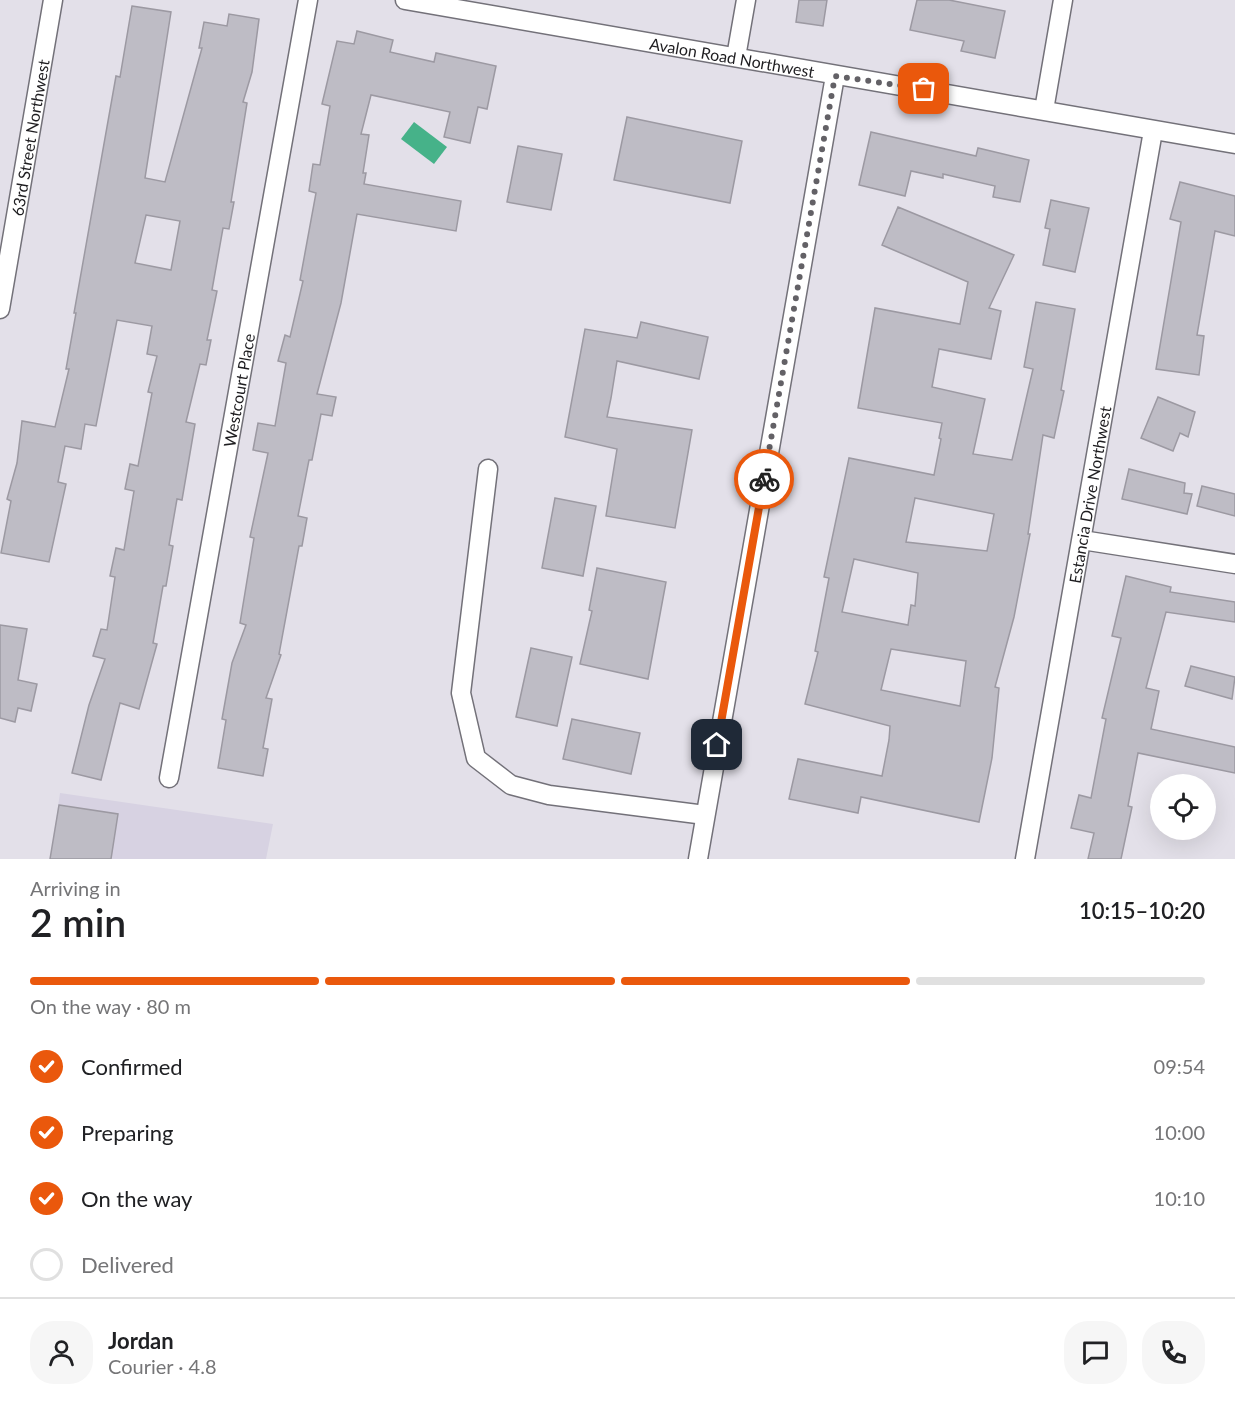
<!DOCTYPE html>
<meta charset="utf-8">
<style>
:root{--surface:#fff;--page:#f6f6f6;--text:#202124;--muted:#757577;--line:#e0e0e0;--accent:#ea580c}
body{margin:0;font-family:Lato,sans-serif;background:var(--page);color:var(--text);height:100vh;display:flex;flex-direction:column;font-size:22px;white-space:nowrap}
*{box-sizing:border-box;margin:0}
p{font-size:20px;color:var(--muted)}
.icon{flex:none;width:33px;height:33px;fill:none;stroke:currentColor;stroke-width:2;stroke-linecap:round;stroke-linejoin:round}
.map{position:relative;height:859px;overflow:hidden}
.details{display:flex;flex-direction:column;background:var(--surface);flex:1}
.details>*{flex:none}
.controls{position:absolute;left:1150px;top:774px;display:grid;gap:12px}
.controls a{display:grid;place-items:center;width:66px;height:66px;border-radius:50%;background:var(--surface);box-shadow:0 6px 24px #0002;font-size:30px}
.pin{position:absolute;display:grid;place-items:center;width:51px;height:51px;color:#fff;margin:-26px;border-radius:12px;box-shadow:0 3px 9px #0006}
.courier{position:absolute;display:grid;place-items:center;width:60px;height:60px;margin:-30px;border:4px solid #ea580c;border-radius:50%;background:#fff;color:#222;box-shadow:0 2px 8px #0007}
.headline em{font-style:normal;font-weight:600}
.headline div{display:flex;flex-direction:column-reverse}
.headline{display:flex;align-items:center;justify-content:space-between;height:102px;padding:0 30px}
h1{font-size:39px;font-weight:600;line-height:45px}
.bar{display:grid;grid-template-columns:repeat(4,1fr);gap:9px 6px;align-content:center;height:72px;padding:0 30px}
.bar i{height:8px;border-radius:4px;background:var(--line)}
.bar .active{background:var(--accent)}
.bar p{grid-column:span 4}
.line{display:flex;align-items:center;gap:15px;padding:0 30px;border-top:2px solid var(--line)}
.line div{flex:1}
.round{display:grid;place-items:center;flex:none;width:63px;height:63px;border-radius:24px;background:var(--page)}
ol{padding:0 30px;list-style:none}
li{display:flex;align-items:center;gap:18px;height:66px}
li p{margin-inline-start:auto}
li .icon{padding:6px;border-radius:50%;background:var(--accent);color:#fff;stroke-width:4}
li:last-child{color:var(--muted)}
li i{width:33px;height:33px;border:3px solid var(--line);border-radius:50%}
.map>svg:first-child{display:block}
</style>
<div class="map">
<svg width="1235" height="859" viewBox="0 0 1235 859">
<rect width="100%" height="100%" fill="#e3e0e9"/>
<polygon fill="#d7d2e2" points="60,793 273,824 266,859 50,859"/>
<polygon fill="#46b289" points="414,122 447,147 434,164 401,139"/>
<g fill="#bebcc5" stroke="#9c99a2" stroke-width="1.5" fill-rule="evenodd">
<polygon points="799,0 827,0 823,26 796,22"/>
<polygon points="917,0 949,0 1005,11 995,58 961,51 964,41 910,30"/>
<path d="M132 6 171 12 145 178 165 182 202 48H199L204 22 227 26 229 14 259 19 252 72 243 102 247 103 231 202H234L229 229 223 228 212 290 217 291 207 340H211L206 365 200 364 186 422 195 424 182 500 177 499 169 545 173 546 166 586H163L153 643 157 644 139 709 120 703 101 780 72 773 89 705 105 659 93 656 101 629 107 630 115 577 110 576 116 548 124 550 134 491 125 489 130 464 138 466 152 393 148 392 157 356 147 354 152 326 117 320 96 426 85 424 81 449 65 446 58 482 66 484 49 562 1 553 11 501 7 499 17 463 22 421 55 427 69 369H66L76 313H74L116 76 120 77ZM146 215 180 221 171 270 135 263Z"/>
<polygon points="357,31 393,40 390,52 434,62 436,53 496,66 487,109 478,107 470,143 444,137 450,112 371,95 361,134 369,135 363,173 366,173 364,184 461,201 456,231 357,214 341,303 317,394 336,397 332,416 321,414 312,460 309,460 298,516 307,518 302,546 299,546 279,654 281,655 266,698 272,699 263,748 268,749 263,776 218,768 226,720 222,719 232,663 246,625 240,623 254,538 250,537 268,453 253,450 258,423 275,426 286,363 278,361 285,335 290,337 303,281 300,280 316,193 309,191 313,164 320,165 330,106 322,104 337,41 354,44"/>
<polygon points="627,117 742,141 730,203 614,180"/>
<polygon points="871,132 976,156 978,148 1029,160 1020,202 993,197 995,186 943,174 943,178 911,171 905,196 859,185"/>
<polygon points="518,146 562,154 551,210 507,202"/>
<polygon points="1180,182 1235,196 1235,236 1215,231 1197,335 1204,336 1199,375 1156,369 1181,222 1170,219"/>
<polygon points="1051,200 1089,208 1075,272 1043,265 1050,229 1045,228"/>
<path d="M898 207 1014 255 989 308 1001 311 991 359 939 349 932 387 985 399 973 454 1012 460 1033 369 1024 367 1036 302 1075 309 1061 390 1064 391 1054 438 1043 435 1028 534H1030L1014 617 995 687 999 688 992 758 979 822 861 797 858 813 789 799 798 759 882 776 889 740 890 726 805 704 818 652 815 651 829 578 824 577 849 458 934 475 941 439 939 438 942 423 858 408 875 308 960 324 968 282 882 245ZM915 498 994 514 987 551 906 542ZM854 559 918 573 915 606 911 605 908 625 842 612ZM891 649 966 661 960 706 881 690Z"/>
<polygon points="641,322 708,337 699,379 617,361 611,398 607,417 692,430 675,528 606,516 617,449 565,437 585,329 637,338"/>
<polygon points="1158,397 1195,412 1188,437 1180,433 1173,451 1141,438"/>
<polygon points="1129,469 1185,483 1184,493 1192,494 1187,514 1122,499"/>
<polygon points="1202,486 1235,494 1235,516 1197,506"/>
<polygon points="555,498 596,506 583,576 542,568"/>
<polygon points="597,568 666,582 648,679 580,664 592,611 589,610"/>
<polygon points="1126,576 1171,587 1170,592 1235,602 1235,622 1166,612 1146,688 1159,691 1151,729 1235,747 1235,773 1138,753 1128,806 1132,807 1121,859 1088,859 1094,833 1071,828 1079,795 1091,798 1106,719 1102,718 1121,638 1112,636"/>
<polygon points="0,625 27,629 18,680 37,684 31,711 18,708 15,722 0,718"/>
<polygon points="531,648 572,657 557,726 516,717"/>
<polygon points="1191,666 1235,677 1232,699 1185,686"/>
<polygon points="572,719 640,733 631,774 563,759"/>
<polygon points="59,805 118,814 111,859 50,859"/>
</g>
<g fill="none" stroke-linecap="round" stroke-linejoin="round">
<g stroke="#737179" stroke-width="21">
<g id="minor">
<path id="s1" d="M405 0 1235 144"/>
<polyline points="736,57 746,0"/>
<polyline points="1044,110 1063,0"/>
<path id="s2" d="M0 309 53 0"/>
<polyline points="488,469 461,693 476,758 511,785 549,795 705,815"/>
<polyline points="1082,540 1235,564"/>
<path id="s3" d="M169 778 308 0"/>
<polyline points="698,859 835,76"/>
<path id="s4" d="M1025 859 1153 131"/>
</g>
</g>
<use href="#minor" stroke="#fff" stroke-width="18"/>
</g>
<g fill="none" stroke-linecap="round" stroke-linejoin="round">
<polyline stroke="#636166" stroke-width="6" stroke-dasharray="0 10.8" points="764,479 835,76 924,89"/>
<polyline stroke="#ea580c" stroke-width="8" points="717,745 764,479"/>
</g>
<g text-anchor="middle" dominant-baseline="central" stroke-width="5" stroke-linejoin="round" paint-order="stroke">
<g font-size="16" fill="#1e1d20" stroke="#f0edf6">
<text stroke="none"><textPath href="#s1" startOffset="332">Avalon Road Northwest</textPath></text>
<text stroke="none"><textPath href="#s2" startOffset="174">63rd Street Northwest</textPath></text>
<text stroke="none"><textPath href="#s3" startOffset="394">Westcourt Place</textPath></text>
<text stroke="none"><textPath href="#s4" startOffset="370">Estancia Drive Northwest</textPath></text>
</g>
</g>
</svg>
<div class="controls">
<a><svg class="icon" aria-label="locate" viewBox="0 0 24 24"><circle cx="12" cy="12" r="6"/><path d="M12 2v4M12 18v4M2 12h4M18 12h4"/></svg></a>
</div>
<div class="pin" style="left:924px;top:89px;background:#ea580c"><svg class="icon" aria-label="bag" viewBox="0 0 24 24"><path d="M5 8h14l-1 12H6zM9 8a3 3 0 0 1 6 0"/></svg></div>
<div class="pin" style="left:717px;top:745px;background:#1f2937"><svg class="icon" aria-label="home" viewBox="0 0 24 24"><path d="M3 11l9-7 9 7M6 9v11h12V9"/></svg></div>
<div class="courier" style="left:764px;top:479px"><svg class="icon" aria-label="bike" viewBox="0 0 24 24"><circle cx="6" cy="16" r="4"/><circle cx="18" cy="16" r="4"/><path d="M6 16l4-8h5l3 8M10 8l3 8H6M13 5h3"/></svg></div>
</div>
<section class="details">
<div class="headline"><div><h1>2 min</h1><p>Arriving in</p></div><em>10:15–10:20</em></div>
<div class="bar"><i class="active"></i><i class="active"></i><i class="active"></i><i></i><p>On the way · 80 m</p></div>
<ol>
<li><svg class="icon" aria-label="check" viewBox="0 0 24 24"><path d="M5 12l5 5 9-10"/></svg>Confirmed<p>09:54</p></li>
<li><svg class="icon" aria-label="check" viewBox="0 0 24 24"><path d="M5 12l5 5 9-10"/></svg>Preparing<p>10:00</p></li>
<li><svg class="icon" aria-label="check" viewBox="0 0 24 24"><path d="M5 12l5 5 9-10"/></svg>On the way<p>10:10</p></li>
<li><i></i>Delivered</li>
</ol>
<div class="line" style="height:108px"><a class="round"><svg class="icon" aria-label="person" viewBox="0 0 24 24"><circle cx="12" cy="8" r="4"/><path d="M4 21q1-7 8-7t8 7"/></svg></a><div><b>Jordan</b><p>Courier · 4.8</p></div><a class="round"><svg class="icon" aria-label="chat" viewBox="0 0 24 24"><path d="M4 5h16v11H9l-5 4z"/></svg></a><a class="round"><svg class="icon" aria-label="phone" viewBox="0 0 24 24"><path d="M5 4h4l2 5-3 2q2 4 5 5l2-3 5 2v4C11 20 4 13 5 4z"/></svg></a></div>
</section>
